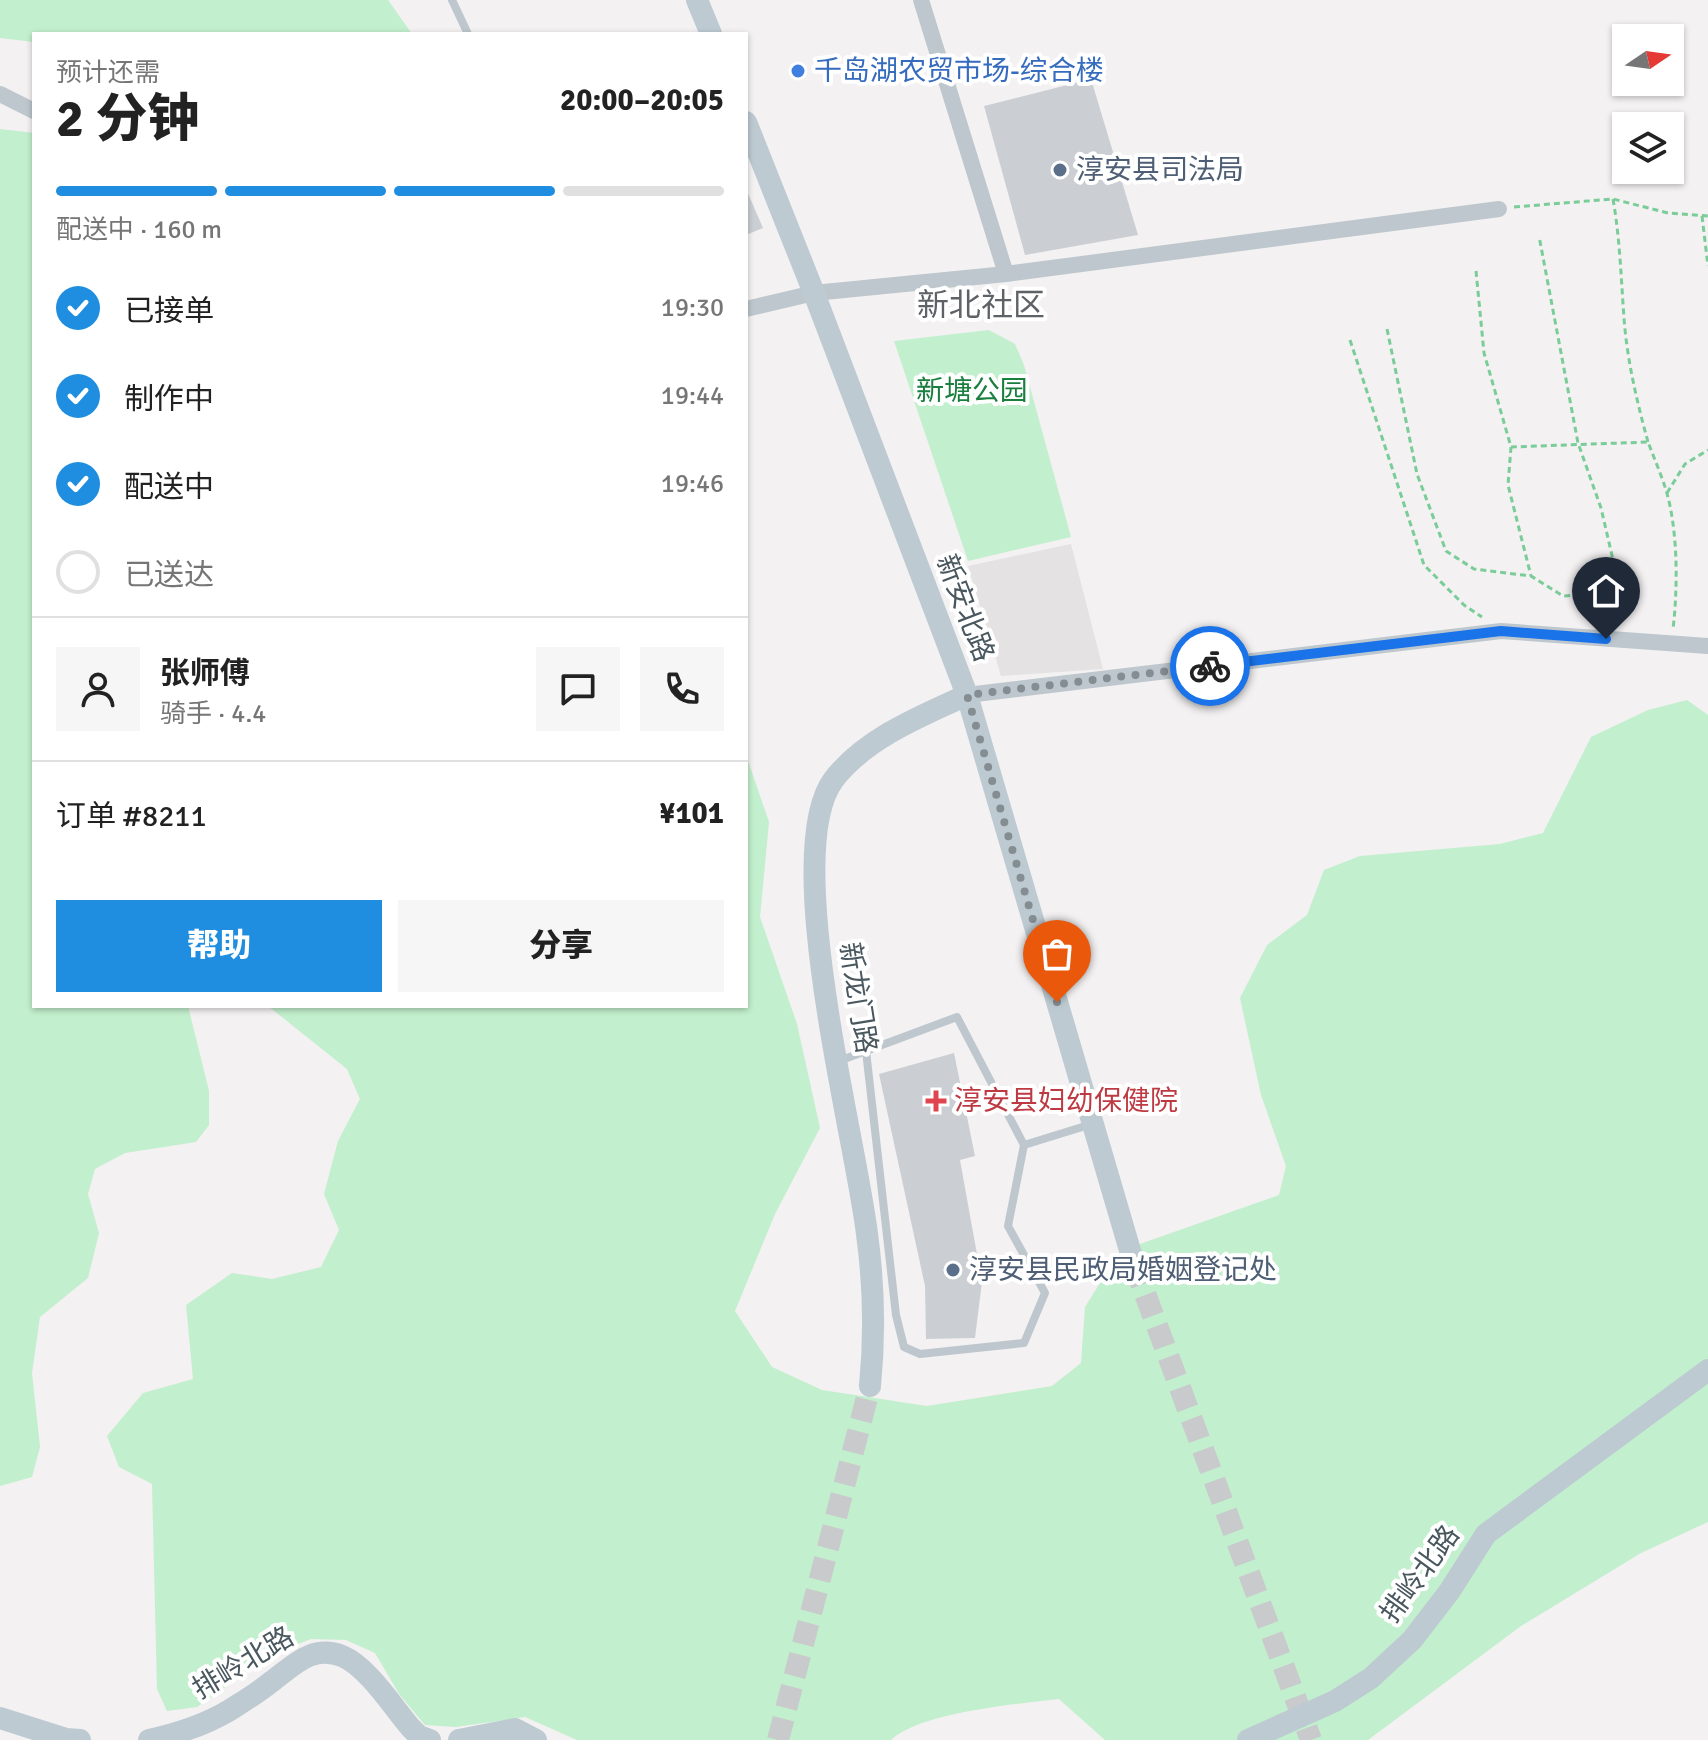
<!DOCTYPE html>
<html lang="zh">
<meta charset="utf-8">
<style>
:root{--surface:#fff;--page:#f6f6f6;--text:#222;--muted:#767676;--line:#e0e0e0;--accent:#1f8ee0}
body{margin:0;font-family:Signika,"Noto Sans SC",sans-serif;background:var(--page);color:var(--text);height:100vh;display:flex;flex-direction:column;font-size:30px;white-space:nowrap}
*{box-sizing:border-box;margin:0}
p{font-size:26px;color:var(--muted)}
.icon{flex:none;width:44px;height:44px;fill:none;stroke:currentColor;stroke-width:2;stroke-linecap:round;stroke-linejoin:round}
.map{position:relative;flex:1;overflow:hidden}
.side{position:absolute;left:32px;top:32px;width:716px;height:976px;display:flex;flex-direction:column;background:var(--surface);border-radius:0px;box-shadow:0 2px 6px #0004}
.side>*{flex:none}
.needle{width:52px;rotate:77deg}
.controls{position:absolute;left:1612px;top:24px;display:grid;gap:16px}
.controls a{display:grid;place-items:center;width:72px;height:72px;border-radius:0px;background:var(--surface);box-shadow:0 2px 6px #0004;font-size:40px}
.pin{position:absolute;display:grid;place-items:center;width:68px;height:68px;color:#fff;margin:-82px -34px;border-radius:50% 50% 50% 0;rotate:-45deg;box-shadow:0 0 8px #0007}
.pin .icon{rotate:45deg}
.courier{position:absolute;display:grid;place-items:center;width:80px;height:80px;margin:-40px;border:6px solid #1a73e8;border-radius:50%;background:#fff;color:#222;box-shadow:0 2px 10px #0007}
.headline em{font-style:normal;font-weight:800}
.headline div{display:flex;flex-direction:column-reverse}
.headline{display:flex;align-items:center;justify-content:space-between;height:136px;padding:0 24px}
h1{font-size:52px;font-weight:800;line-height:60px}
.bar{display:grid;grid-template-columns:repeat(4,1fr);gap:12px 8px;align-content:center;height:96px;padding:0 24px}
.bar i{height:10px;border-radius:6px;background:var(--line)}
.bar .current{background:var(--accent)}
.bar p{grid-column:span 4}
.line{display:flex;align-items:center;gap:20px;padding:0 24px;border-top:2px solid var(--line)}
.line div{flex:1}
.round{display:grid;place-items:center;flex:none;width:84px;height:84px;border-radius:0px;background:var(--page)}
ol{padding:0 24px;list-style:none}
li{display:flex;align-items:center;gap:24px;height:88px}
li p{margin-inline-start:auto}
li .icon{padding:8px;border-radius:50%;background:var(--accent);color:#fff;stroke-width:4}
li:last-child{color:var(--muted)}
li i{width:44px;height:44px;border:4px solid var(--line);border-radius:50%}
.primary-button{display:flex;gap:16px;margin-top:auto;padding:16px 24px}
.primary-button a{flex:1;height:92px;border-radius:0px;background:var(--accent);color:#fff;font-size:32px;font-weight:800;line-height:92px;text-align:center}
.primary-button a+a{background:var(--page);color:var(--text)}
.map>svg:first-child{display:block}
</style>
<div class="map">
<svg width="1708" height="1740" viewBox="0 0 1708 1740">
<rect width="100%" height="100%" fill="#f3f1f1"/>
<polygon fill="#e4e2e3" points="1071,544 1103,669 1001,676 968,566"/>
<g fill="#c2efcd">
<polygon points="0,0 388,0 412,34 34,34 34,42 0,38"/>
<polygon points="0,129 34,133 34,1006 188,1006 209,1091 209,1125 196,1142 125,1153 95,1169 88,1194 99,1233 88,1278 40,1317 32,1373 40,1447 32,1477 0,1486"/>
<polygon points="989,330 1015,344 1024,365 1071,537 968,561 894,341"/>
<path d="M1687 700 1708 715V1522L1641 1553 1521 1626 1368 1740H1105L1059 1699C1017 1704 920 1712 891 1740H577L525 1717 456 1727 425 1725 399 1694 375 1653 346 1640 311 1639 275 1653 197 1707 167 1711 157 1689 152 1484 119 1467 107 1436 143 1393 193 1379 186 1305 232 1273 272 1279 321 1267 339 1230 324 1194 338 1141 360 1099 347 1069 268 1006H746V755L769 822 760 917 797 1024 820 1128 775 1214 735 1311 772 1367 822 1390 927 1406 1052 1386 1081 1363 1085 1307 1120 1251 1279 1195 1286 1166 1261 1095 1240 998 1267 945 1307 915 1324 870 1360 856 1500 844 1543 833 1591 737 1648 710Z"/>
</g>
<g fill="#cbcfd3">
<polygon points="1091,79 1138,235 1025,255 984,106"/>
<polygon points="746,189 763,228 746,235"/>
<polygon points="954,1053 975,1156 960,1160 982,1282 975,1338 926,1339 925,1286 879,1074"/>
</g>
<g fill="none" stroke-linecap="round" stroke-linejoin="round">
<g stroke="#c8cacc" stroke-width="22" stroke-dasharray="22 11" stroke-linecap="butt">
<polyline points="1134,1264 1311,1740"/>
<polyline points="778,1740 870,1386"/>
</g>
<g stroke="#7acc98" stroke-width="3" stroke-dasharray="6 4" stroke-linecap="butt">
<path d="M1613 199C1620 239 1621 278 1624 318 1627 360 1637 402 1648 442"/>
<polyline points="1514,207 1613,199 1668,213 1708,216"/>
<polyline points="1702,216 1708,266"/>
<path d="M1476 271 1484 353 1511 447 1648 442C1654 458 1661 474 1666 490 1678 530 1678 587 1673 629"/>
<polyline points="1387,329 1417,474 1446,551 1474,569 1531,576 1563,596 1599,594 1617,577 1601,508 1578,443 1539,236"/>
<polyline points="1350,340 1424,565 1464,605 1482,617"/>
<polyline points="1511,447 1508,485 1531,576"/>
<polyline points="1667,493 1685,464 1708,450"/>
</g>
<g stroke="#bdc7cd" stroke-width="8">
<polyline points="452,0 468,34"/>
<polyline points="866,1051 896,1315 904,1347 920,1354 1024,1343 1045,1293 1008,1226 1024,1145"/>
<polyline points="839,1061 957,1017 1024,1145 1092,1124"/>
</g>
<g stroke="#bdc7cd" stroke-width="16">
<polyline points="921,0 1006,274"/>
<polyline points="0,94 34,111"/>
<polyline points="746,309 814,293 1006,274 1499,209"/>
<polyline points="967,695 1501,631 1708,646"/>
</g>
<g stroke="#bdcad2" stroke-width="22">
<polyline points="697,0 711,34"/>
<polyline points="746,122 814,293 967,695 1134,1264"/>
<path d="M870 1386C875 1335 874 1285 867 1234 856 1139 779 851 834 779 866 738 921 716 967 695"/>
<polyline points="0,1718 66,1739 80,1740"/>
<path d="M149 1740C177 1734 205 1725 230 1710 244 1701 259 1692 271 1682 293 1666 312 1644 342 1656 367 1666 393 1707 410 1727L419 1736 430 1740"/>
<polyline points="459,1740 515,1729 536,1740"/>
<polyline points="1248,1740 1335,1701 1371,1678 1412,1640 1449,1592 1486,1534 1708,1370"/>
</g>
</g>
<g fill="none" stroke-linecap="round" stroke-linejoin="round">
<polyline stroke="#848d91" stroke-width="8" stroke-dasharray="0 14.4" points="1057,1002 967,695 1210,666"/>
<polyline stroke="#1a73e8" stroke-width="10" points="1210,666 1501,631 1606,639"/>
</g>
<circle fill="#3f7fe0" stroke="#fff" stroke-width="3" cx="798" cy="71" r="8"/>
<g fill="#5c6f8a" stroke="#fff" stroke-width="3">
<circle cx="1060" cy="170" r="8"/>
<circle cx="953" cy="1270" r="8"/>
</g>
<path fill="#e0444e" stroke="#fff" stroke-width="3" d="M932 1089h8v8h8v8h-8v8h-8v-8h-8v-8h8z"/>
<g text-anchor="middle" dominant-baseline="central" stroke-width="8" stroke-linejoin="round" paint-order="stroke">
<g font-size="28" fill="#366cbe" stroke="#fff" text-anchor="start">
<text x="814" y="71">千岛湖农贸市场-综合楼</text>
</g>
<g font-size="28" fill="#4e5e75" stroke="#fff" text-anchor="start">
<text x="1076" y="170">淳安县司法局</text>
<text x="969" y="1270">淳安县民政局婚姻登记处</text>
</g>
<g font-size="28" fill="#1a7f3e" stroke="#fff">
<text x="972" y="391">新塘公园</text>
</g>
<g font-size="28" fill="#49575e" stroke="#fff">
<text transform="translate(965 608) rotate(69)">新安北路</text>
<text transform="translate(858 998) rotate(81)">新龙门路</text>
<text transform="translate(1420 1574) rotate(-54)">排岭北路</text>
<text transform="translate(243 1663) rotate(-31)">排岭北路</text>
</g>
<g font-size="28" fill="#be3a42" stroke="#fff" text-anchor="start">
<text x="954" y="1101">淳安县妇幼保健院</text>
</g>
<g font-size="32" fill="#5e6266" stroke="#fff">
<text x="981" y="305">新北社区</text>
</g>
</g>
</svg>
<div class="controls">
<a><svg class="needle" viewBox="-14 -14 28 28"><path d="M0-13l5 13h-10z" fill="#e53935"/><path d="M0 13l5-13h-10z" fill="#767676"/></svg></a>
<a><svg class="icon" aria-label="layers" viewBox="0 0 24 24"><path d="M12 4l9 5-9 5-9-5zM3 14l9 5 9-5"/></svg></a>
</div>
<div class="pin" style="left:1057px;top:1002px;background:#ea580c"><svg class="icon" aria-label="bag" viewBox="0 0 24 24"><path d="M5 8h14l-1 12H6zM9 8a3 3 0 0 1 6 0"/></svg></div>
<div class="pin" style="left:1606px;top:639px;background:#1f2937"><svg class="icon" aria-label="home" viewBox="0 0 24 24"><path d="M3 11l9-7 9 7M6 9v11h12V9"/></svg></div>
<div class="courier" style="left:1210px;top:666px"><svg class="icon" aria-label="bike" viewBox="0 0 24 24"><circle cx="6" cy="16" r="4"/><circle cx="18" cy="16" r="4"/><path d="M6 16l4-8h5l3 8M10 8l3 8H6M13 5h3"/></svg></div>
<section class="side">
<div class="headline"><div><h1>2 分钟</h1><p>预计还需</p></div><em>20:00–20:05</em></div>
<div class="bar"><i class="current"></i><i class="current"></i><i class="current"></i><i></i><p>配送中 · 160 m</p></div>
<ol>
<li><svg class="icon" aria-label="check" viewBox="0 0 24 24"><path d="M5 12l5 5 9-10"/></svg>已接单<p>19:30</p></li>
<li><svg class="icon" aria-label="check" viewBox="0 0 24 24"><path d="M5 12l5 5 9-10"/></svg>制作中<p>19:44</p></li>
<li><svg class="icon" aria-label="check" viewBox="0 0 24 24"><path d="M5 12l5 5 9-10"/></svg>配送中<p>19:46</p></li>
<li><i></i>已送达</li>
</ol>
<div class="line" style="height:144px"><a class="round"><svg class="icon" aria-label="person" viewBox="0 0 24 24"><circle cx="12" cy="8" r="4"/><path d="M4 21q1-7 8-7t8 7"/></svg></a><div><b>张师傅</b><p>骑手 · 4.4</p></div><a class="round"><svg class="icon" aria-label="chat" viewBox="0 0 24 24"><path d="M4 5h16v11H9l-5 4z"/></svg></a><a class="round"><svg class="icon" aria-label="phone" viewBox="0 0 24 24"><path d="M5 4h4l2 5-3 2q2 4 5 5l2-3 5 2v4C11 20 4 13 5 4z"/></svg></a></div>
<div class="line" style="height:104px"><div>订单 #8211</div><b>¥101</b></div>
<div class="primary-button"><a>帮助</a><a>分享</a></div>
</section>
</div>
